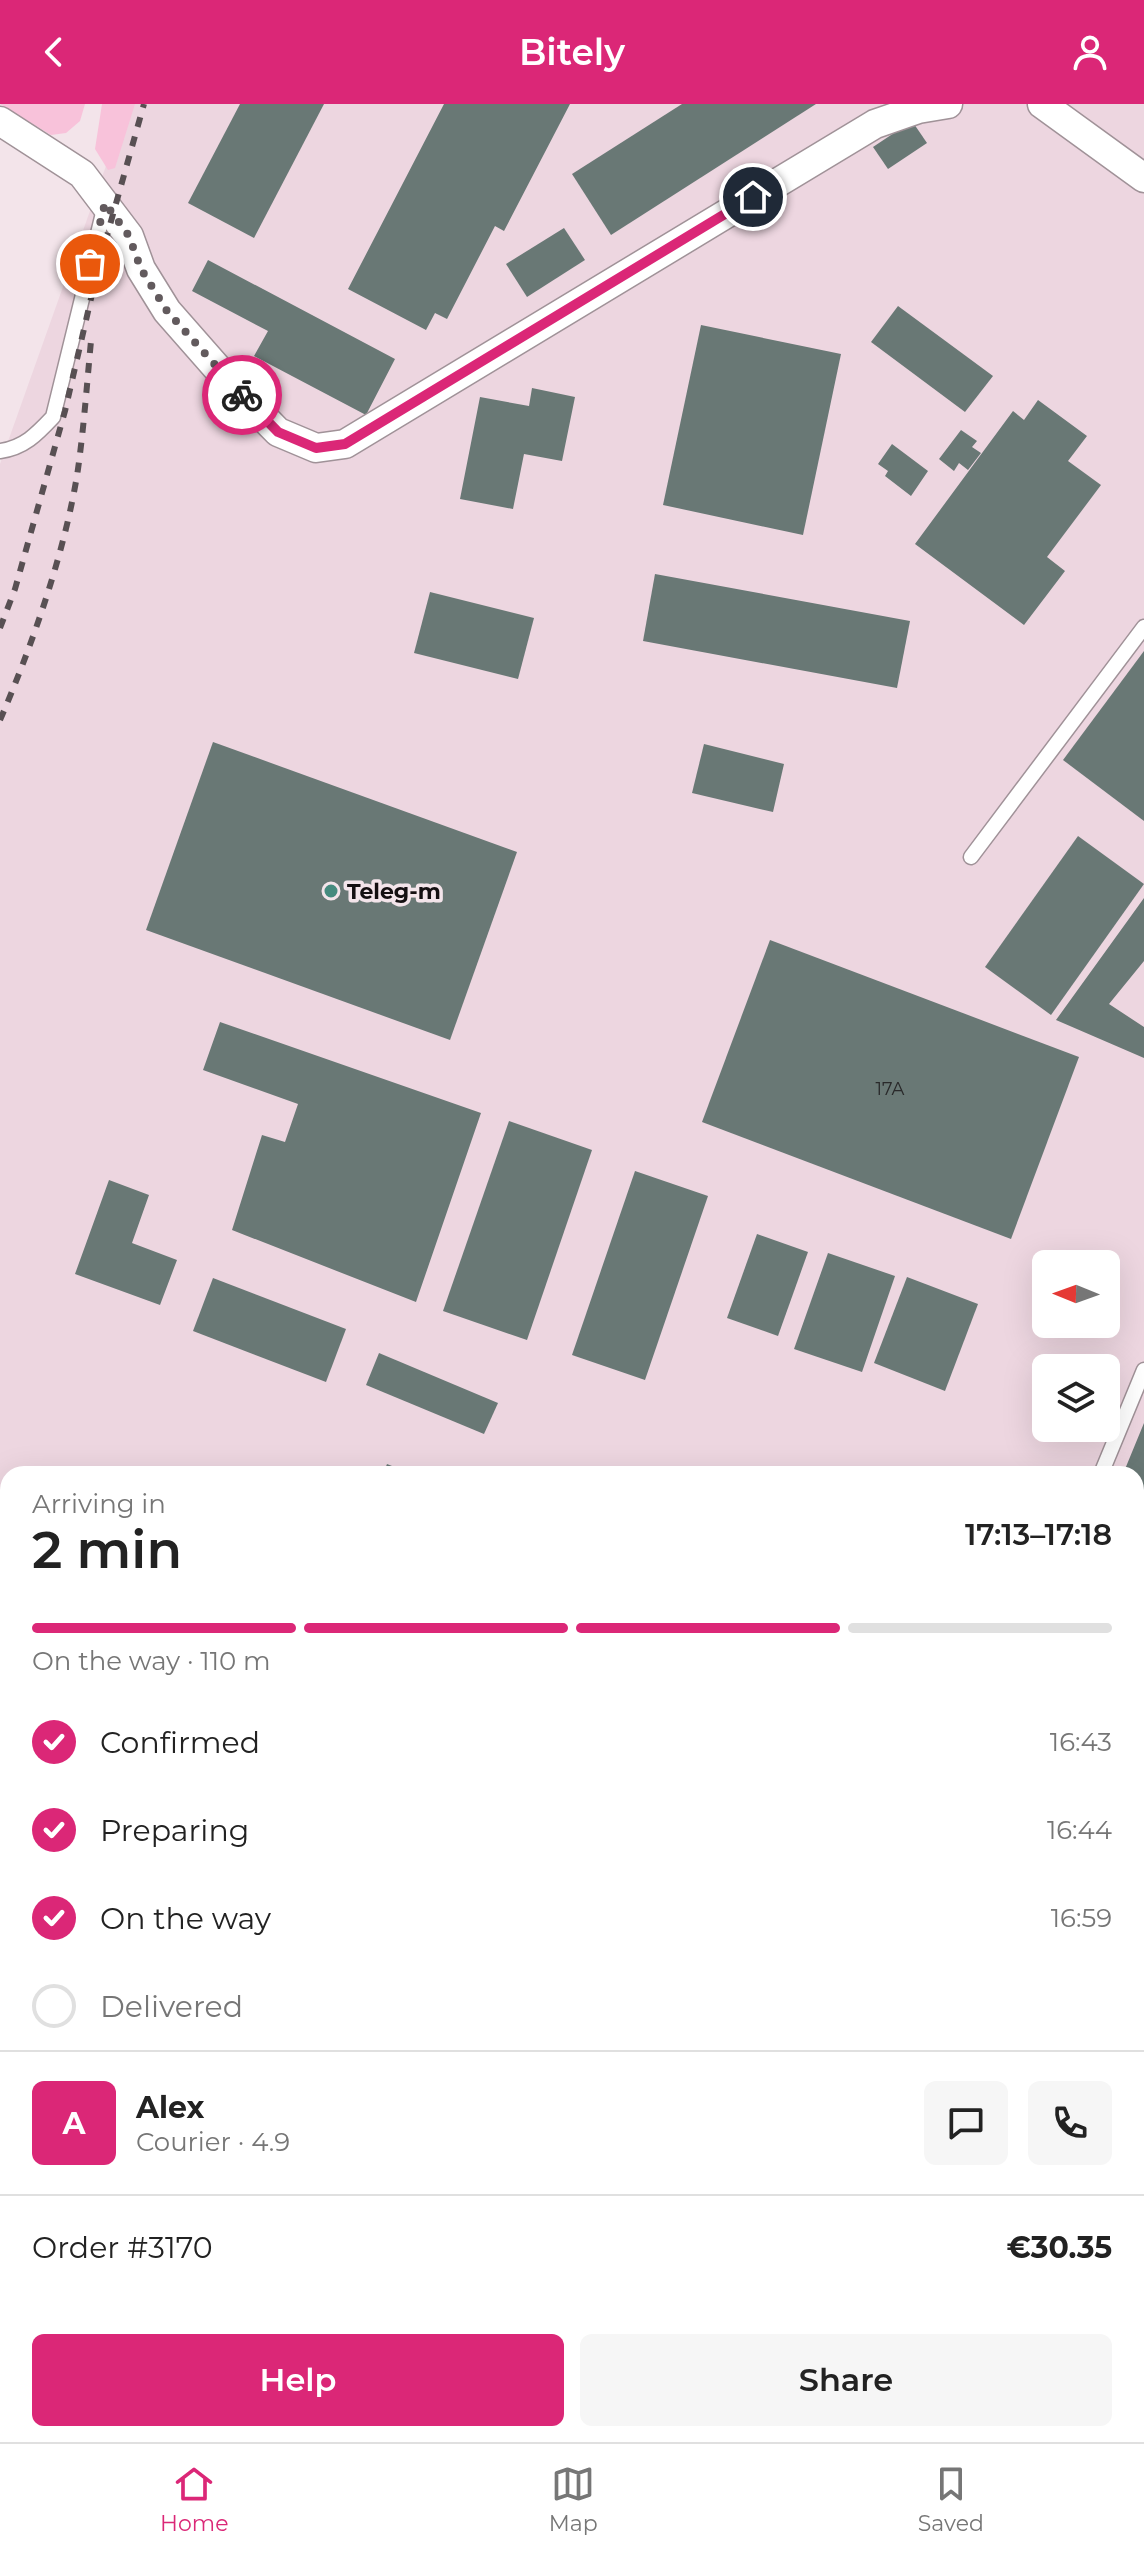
<!DOCTYPE html>
<meta charset="utf-8">
<style>
:root{--surface:#fff;--page:#f6f6f6;--text:#222;--muted:#767676;--line:#e0e0e0;--accent:#db2777}
body{margin:0;font-family:Montserrat,sans-serif;background:var(--page);color:var(--text);height:100vh;display:flex;flex-direction:column;font-size:30px;white-space:nowrap}
*{box-sizing:border-box;margin:0}
p{font-size:26px;color:var(--muted)}
.icon{flex:none;width:44px;height:44px;fill:none;stroke:currentColor;stroke-width:2;stroke-linecap:round;stroke-linejoin:round}
.map{position:relative;flex:1;overflow:hidden}
.drawer{position:absolute;left:0px;top:1362px;width:1144px;height:976px;display:flex;flex-direction:column;background:var(--surface);border-radius:24px 24px 0 0;box-shadow:0 8px 32px #0002}
.drawer>*{flex:none}
.needle{width:52px;rotate:271deg}
.fabs{position:absolute;left:1032px;top:1146px;display:grid;gap:16px}
.fabs a{display:grid;place-items:center;width:88px;height:88px;border-radius:12px;background:var(--surface);box-shadow:0 8px 32px #0002;font-size:40px}
.pin{position:absolute;display:grid;place-items:center;width:68px;height:68px;color:#fff;margin:-34px;border:4px solid #fff;border-radius:50%;box-shadow:0 2px 8px #0007}
.courier{position:absolute;display:grid;place-items:center;width:80px;height:80px;margin:-40px;border:6px solid #db2777;border-radius:50%;background:#fff;color:#222;box-shadow:0 2px 10px #0007}
.headline em{font-style:normal;font-weight:600}
.headline div{display:flex;flex-direction:column-reverse}
.headline{display:flex;align-items:center;justify-content:space-between;height:136px;padding:0 32px}
h1{font-size:52px;font-weight:600;line-height:60px}
.bar{display:grid;grid-template-columns:repeat(4,1fr);gap:12px 8px;align-content:center;height:96px;padding:0 32px}
.bar i{height:10px;border-radius:6px;background:var(--line)}
.bar .on{background:var(--accent)}
.bar p{grid-column:span 4}
.line{display:flex;align-items:center;gap:20px;padding:0 32px;border-top:2px solid var(--line)}
.line div{flex:1}
.round{display:grid;place-items:center;flex:none;width:84px;height:84px;border-radius:12px;background:var(--page)}
ol{padding:0 32px;list-style:none}
li{display:flex;align-items:center;gap:24px;height:88px}
li p{margin-inline-start:auto}
li .icon{padding:8px;border-radius:50%;background:var(--accent);color:#fff;stroke-width:4}
li:last-child{color:var(--muted)}
li i{width:44px;height:44px;border:4px solid var(--line);border-radius:50%}
.button{display:flex;gap:16px;margin-top:auto;padding:16px 32px}
.button a{flex:1;height:92px;border-radius:12px;background:var(--accent);color:#fff;font-size:32px;font-weight:600;line-height:92px;text-align:center}
.button a+a{background:var(--page);color:var(--text)}
header{display:flex;justify-content:space-between;align-items:center;height:104px;padding:0 32px;background:var(--accent);color:#fff;font-size:36px;font-weight:600}
.tab-bar{display:flex;justify-content:space-around;align-items:center;height:112px;border-top:2px solid var(--line);background:var(--surface);font-size:22px;color:var(--muted)}
.tab-bar a{display:grid;justify-items:center;gap:4px}
.tab-bar .on{color:var(--accent)}
.map>svg:first-child{display:block}
</style>
<header><svg class="icon" aria-label="back" viewBox="0 0 24 24"><path d="M15 5l-7 7 7 7"/></svg>Bitely<svg class="icon" aria-label="person" viewBox="0 0 24 24"><circle cx="12" cy="8" r="4"/><path d="M4 21q1-7 8-7t8 7"/></svg></header>
<div class="map">
<svg width="1144" height="2338" viewBox="0 0 1144 2338">
<rect width="100%" height="100%" fill="#f3e4ea"/>
<path fill="#edd6e0" fill-rule="evenodd" d="M128 0H1144V2338H0V360ZM1046 1160H1106V1220H1046ZM1046 1264H1106V1324H1046ZM8 1370H1136V2330H8Z"/>
<g fill="#f8c2da">
<polygon points="0,0 85,0 80,17 66,29 51,31"/>
<polygon points="102,0 135,0 115,64 108,66 95,45"/>
</g>
<g fill="#697875">
<polygon points="240,0 324,0 254,134 188,99"/>
<polygon points="444,0 570,0 504,127 495,122 447,215 435,209 426,226 348,185"/>
<polygon points="682,0 816,0 611,131 572,70"/>
<polygon points="912,17 927,39 888,65 873,43"/>
<polygon points="564,124 585,156 527,193 506,160"/>
<polygon points="208,156 395,255 366,311 254,252 268,227 192,187"/>
<polygon points="898,202 993,272 965,308 871,238"/>
<polygon points="701,221 841,250 803,431 663,401"/>
<polygon points="532,284 575,293 562,357 524,350 513,405 460,395 480,293 529,302"/>
<polygon points="1038,296 1087,332 1068,357 1101,381 1047,453 1065,467 1024,521 915,440 1013,307 1024,316"/>
<polygon points="961,326 977,337 972,343 981,349 968,366 959,359 954,367 939,355"/>
<polygon points="892,340 928,367 911,392 885,372 888,367 878,360"/>
<polygon points="655,470 910,517 897,584 643,537"/>
<polygon points="430,488 534,514 518,575 414,549"/>
<polygon points="1144,547 1144,717 1063,656"/>
<polygon points="213,638 517,748 450,936 146,826"/>
<polygon points="704,640 784,660 773,708 692,689"/>
<polygon points="1078,732 1144,780 1051,911 985,863"/>
<polygon points="1144,794 1144,857 1109,900 1144,923 1144,954 1056,916"/>
<polygon points="770,836 1079,953 1011,1135 702,1018"/>
<polygon points="220,918 481,1009 416,1198 232,1126 262,1031 285,1038 298,1000 203,966"/>
<polygon points="509,1017 592,1046 527,1236 443,1207"/>
<polygon points="635,1067 708,1092 645,1276 572,1251"/>
<polygon points="109,1076 149,1091 132,1139 177,1156 160,1201 75,1170"/>
<polygon points="757,1130 808,1148 778,1232 727,1214"/>
<polygon points="828,1149 895,1172 862,1268 794,1245"/>
<polygon points="907,1173 978,1200 945,1287 874,1259"/>
<polygon points="213,1174 346,1225 326,1278 193,1227"/>
<polygon points="379,1249 498,1299 484,1330 366,1281"/>
<polygon points="1144,1319 1144,2123 1136,2120 1136,1370 1123,1370"/>
<polygon points="387,1360 412,1370 383,1370"/>
</g>
<g fill="none" stroke-linecap="round" stroke-linejoin="round">
<g stroke="#a09298" stroke-width="17">
<g id="service">
<path d="M0 347C24 344 37 330 53 313L105 101"/>
<polyline points="971,753 1144,523"/>
<polyline points="1101,1370 1144,1266"/>
<polyline points="0,1850 8,1853"/>
<polyline points="1136,2244 1144,2224"/>
<polyline points="1136,2316 1144,2319"/>
<polyline points="854,2330 854,2338"/>
<polyline points="235,2338 238,2330"/>
</g>
</g>
<g stroke="#a09298" stroke-width="31">
<g id="minor">
<polyline points="1042,0 1144,74"/>
<polyline points="0,17 82,70 129,132 141,165 167,207 232,281 278,328 316,344 345,340 875,20 918,5 948,0"/>
</g>
</g>
<use href="#service" stroke="#fff" stroke-width="14"/>
<use href="#minor" stroke="#fff" stroke-width="28"/>
<g stroke="#585053" stroke-width="6" stroke-dasharray="10 10" stroke-linecap="butt">
<polyline points="0,524 15,485 65,307 99,160 144,0"/>
<path d="M0 616C32 542 66 445 78 365 84 322 87 279 91 237"/>
</g>
</g>
<g fill="none" stroke-linecap="round" stroke-linejoin="round">
<polyline stroke="#625a5d" stroke-width="8" stroke-dasharray="0 14.4" points="90,160 105,99 129,132 141,165 167,207 242,291"/>
<polyline stroke="#db2777" stroke-width="10" points="242,291 278,328 316,344 345,340 753,93"/>
</g>
<circle fill="#468a7e" stroke="#f3e4ea" stroke-width="3" cx="331" cy="787" r="8"/>
<g text-anchor="middle" dominant-baseline="central" stroke-width="7" stroke-linejoin="round" paint-order="stroke">
<g font-size="18" fill="#29292a">
<text x="890" y="985">17A</text>
</g>
<g font-size="22" font-weight="bold" fill="#140f11" stroke="#f3e4ea" text-anchor="start">
<text x="347" y="787">Teleg-m</text>
</g>
</g>
</svg>
<div class="fabs">
<a><svg class="needle" viewBox="-14 -14 28 28"><path d="M0-13l5 13h-10z" fill="#e53935"/><path d="M0 13l5-13h-10z" fill="#767676"/></svg></a>
<a><svg class="icon" aria-label="layers" viewBox="0 0 24 24"><path d="M12 4l9 5-9 5-9-5zM3 14l9 5 9-5"/></svg></a>
</div>
<div class="pin" style="left:90px;top:160px;background:#ea580c"><svg class="icon" aria-label="bag" viewBox="0 0 24 24"><path d="M5 8h14l-1 12H6zM9 8a3 3 0 0 1 6 0"/></svg></div>
<div class="pin" style="left:753px;top:93px;background:#1f2937"><svg class="icon" aria-label="home" viewBox="0 0 24 24"><path d="M3 11l9-7 9 7M6 9v11h12V9"/></svg></div>
<div class="courier" style="left:242px;top:291px"><svg class="icon" aria-label="bike" viewBox="0 0 24 24"><circle cx="6" cy="16" r="4"/><circle cx="18" cy="16" r="4"/><path d="M6 16l4-8h5l3 8M10 8l3 8H6M13 5h3"/></svg></div>
<section class="drawer">
<div class="headline"><div><h1>2 min</h1><p>Arriving in</p></div><em>17:13–17:18</em></div>
<div class="bar"><i class="on"></i><i class="on"></i><i class="on"></i><i></i><p>On the way · 110 m</p></div>
<ol>
<li><svg class="icon" aria-label="check" viewBox="0 0 24 24"><path d="M5 12l5 5 9-10"/></svg>Confirmed<p>16:43</p></li>
<li><svg class="icon" aria-label="check" viewBox="0 0 24 24"><path d="M5 12l5 5 9-10"/></svg>Preparing<p>16:44</p></li>
<li><svg class="icon" aria-label="check" viewBox="0 0 24 24"><path d="M5 12l5 5 9-10"/></svg>On the way<p>16:59</p></li>
<li><i></i>Delivered</li>
</ol>
<div class="line" style="height:144px"><b class="round" style="background:var(--accent);color:#fff">A</b><div><b>Alex</b><p>Courier · 4.9</p></div><a class="round"><svg class="icon" aria-label="chat" viewBox="0 0 24 24"><path d="M4 5h16v11H9l-5 4z"/></svg></a><a class="round"><svg class="icon" aria-label="phone" viewBox="0 0 24 24"><path d="M5 4h4l2 5-3 2q2 4 5 5l2-3 5 2v4C11 20 4 13 5 4z"/></svg></a></div>
<div class="line" style="height:104px"><div>Order #3170</div><b>€30.35</b></div>
<div class="button"><a>Help</a><a>Share</a></div>
</section>
</div>
<nav class="tab-bar">
<a class="on"><svg class="icon" aria-label="home" viewBox="0 0 24 24"><path d="M3 11l9-7 9 7M6 9v11h12V9"/></svg>Home</a>
<a><svg class="icon" aria-label="map" viewBox="0 0 24 24"><path d="M3 6l6-2 6 2 6-2v14l-6 2-6-2-6 2zM9 4v14M15 6v14"/></svg>Map</a>
<a><svg class="icon" aria-label="saved" viewBox="0 0 24 24"><path d="M7 4h10v16l-5-4-5 4z"/></svg>Saved</a>
</nav>
